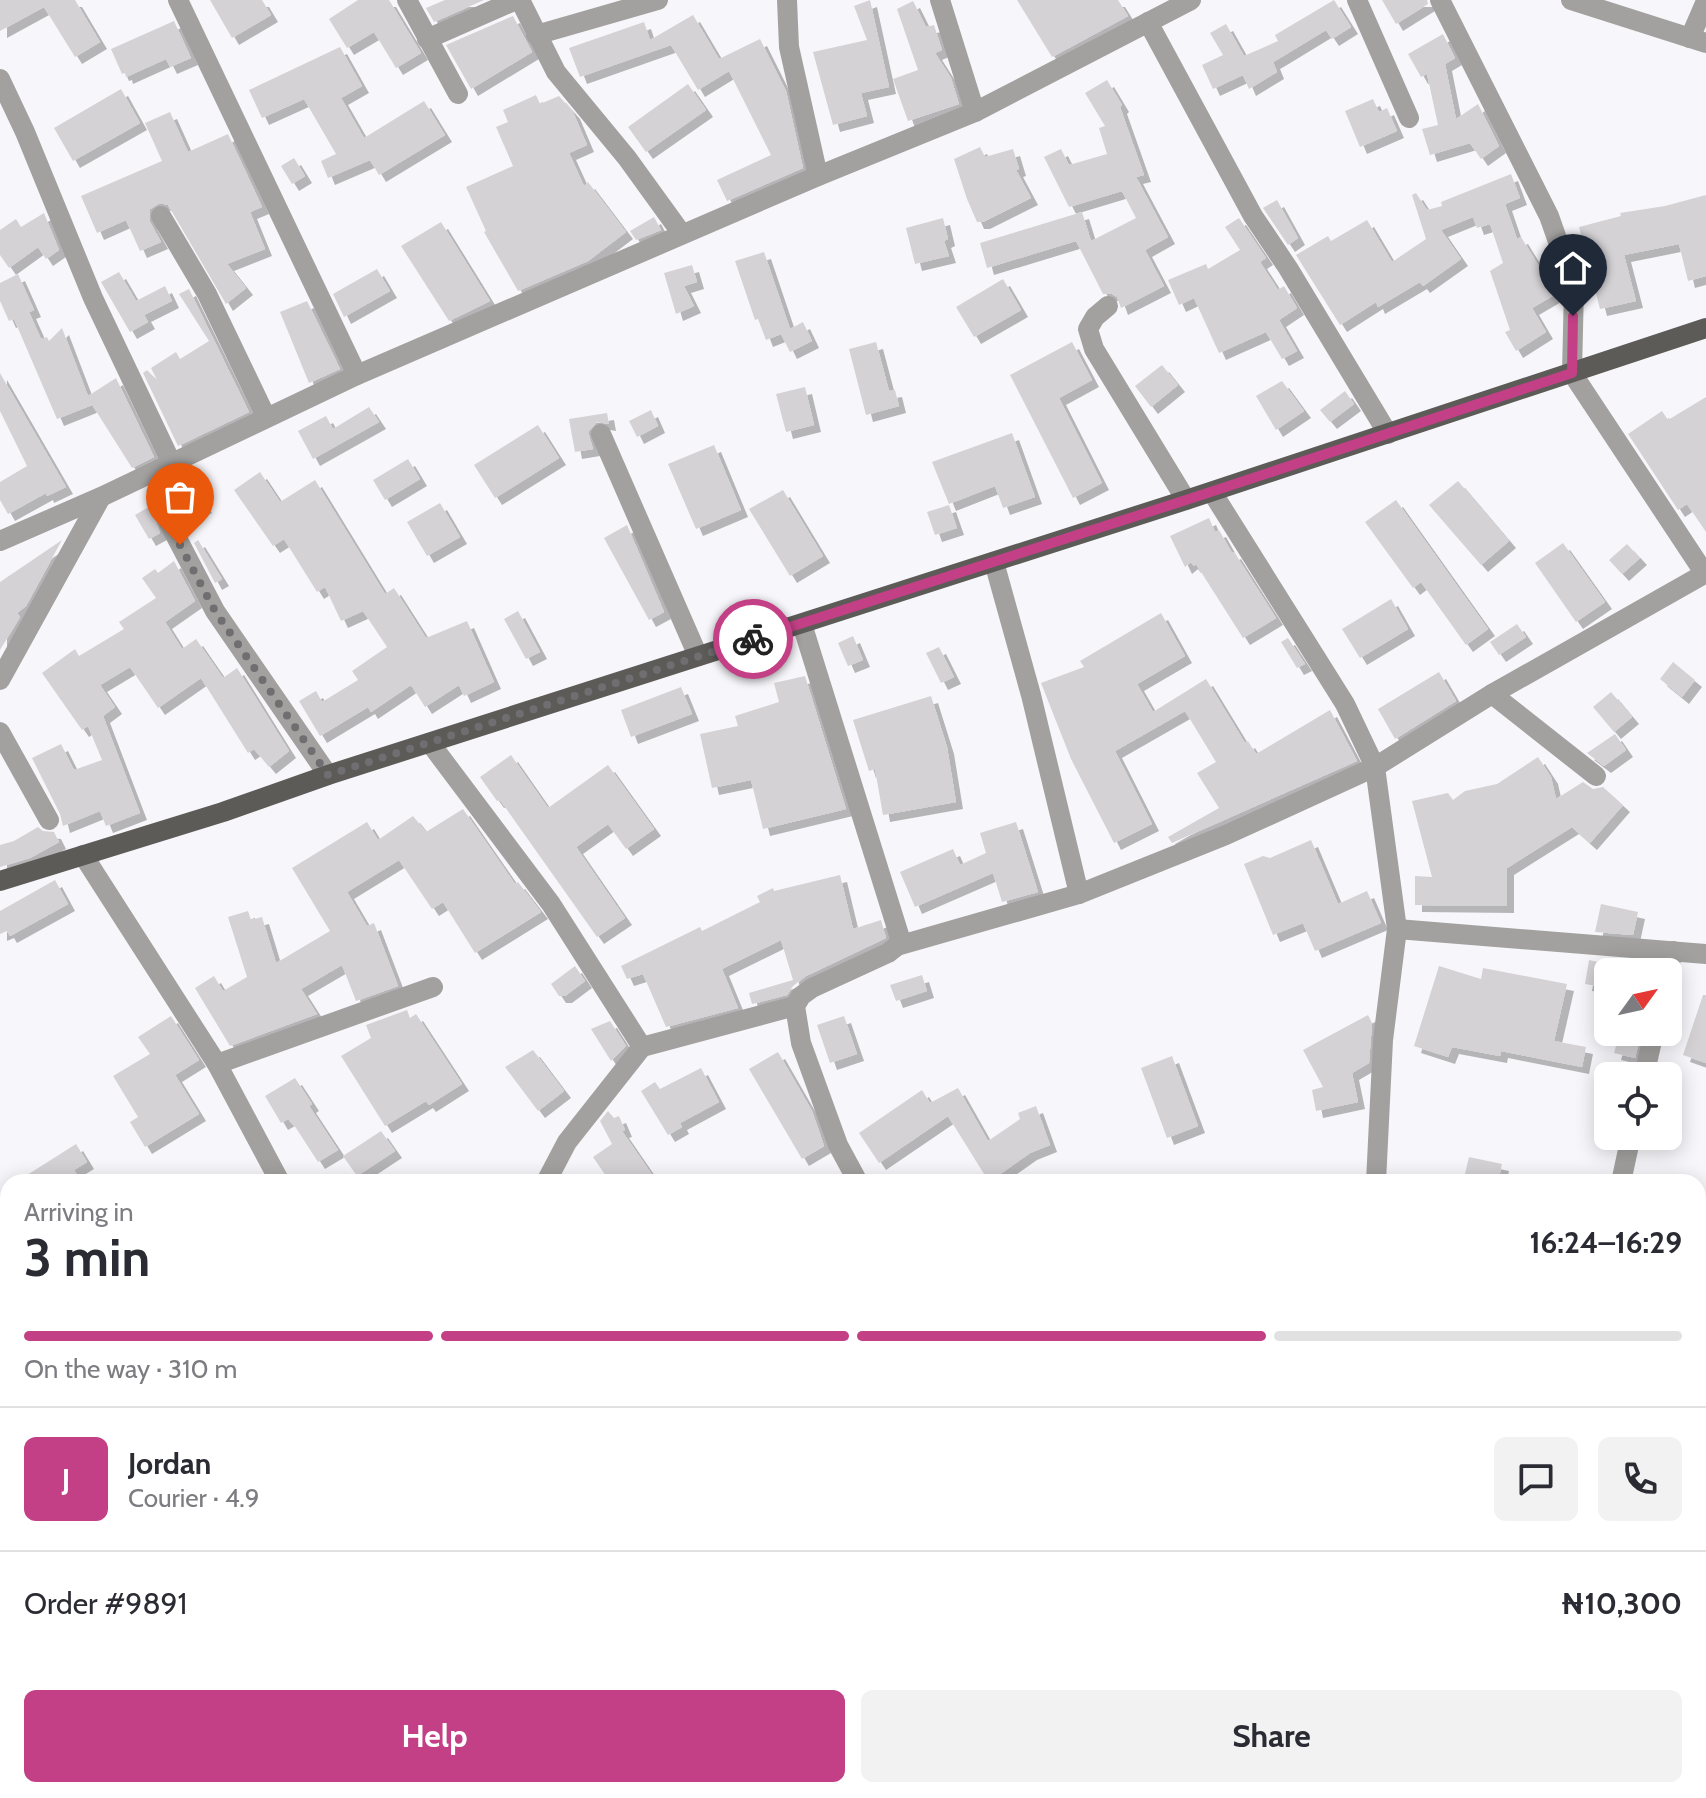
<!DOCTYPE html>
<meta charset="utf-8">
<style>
:root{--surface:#fff;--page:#f2f2f3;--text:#2b2b33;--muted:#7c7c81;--line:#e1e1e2;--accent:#c34086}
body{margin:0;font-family:Cabin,sans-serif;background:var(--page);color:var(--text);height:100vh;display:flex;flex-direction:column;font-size:30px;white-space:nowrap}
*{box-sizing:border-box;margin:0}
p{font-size:26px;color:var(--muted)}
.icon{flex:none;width:44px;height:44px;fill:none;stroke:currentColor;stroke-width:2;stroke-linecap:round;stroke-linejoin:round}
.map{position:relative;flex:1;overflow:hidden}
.drawer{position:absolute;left:0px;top:1174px;width:1706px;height:624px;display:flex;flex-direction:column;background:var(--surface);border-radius:24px 24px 0 0;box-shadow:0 4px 20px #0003}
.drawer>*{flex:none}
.needle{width:52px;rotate:57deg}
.controls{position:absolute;left:1594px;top:958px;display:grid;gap:16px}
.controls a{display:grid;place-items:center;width:88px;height:88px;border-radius:12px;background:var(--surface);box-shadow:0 4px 20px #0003;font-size:40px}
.pin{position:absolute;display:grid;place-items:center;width:68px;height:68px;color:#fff;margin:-82px -34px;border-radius:50% 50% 50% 0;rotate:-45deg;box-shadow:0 0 8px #0007}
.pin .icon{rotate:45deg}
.courier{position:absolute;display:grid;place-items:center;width:80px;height:80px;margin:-40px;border:6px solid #c34086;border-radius:50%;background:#fff;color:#222;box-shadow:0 2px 10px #0007}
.overview em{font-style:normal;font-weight:700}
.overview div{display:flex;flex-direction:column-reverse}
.overview{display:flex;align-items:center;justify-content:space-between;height:136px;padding:0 24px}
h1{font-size:52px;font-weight:700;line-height:60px}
.bar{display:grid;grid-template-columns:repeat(4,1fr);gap:12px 8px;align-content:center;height:96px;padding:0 24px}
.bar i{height:10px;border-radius:6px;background:var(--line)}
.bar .active{background:var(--accent)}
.bar p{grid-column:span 4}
.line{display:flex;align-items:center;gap:20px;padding:0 24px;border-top:2px solid var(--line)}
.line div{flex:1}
.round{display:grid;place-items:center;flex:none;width:84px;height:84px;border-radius:12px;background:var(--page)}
.action{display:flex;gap:16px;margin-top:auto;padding:16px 24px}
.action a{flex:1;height:92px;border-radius:12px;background:var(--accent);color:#fff;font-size:32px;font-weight:700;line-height:92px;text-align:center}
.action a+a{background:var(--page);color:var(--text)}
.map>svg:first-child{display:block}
</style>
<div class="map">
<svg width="1706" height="1798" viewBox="0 0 1706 1798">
<defs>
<filter id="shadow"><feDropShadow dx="7" dy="7" stdDeviation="0" flood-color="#0004"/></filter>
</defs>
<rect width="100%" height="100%" fill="#f7f6fa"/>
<g fill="#d5d2d5" filter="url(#shadow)">
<polygon points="0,0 75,0 100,42 75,57 44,7 0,31"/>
<polygon points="210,0 262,0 271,15 232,38"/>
<polygon points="358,0 389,0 421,53 396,68 374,32 347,48 329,19"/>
<polygon points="445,0 484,0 434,22 426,8"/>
<polygon points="870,0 889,87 861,93 867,116 833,125 813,52 867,40 854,6"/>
<polygon points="1017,0 1118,0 1128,16 1052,57"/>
<polygon points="1334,0 1351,27 1332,39 1326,30 1280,58 1273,62 1277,72 1249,89 1243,75 1213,89 1202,65 1223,55 1210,33 1226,24 1244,56 1278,41 1275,35"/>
<polygon points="1382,0 1427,0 1428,4 1396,24"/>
<polygon points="913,1 926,27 934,25 942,50 935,53 951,78 959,104 908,121 893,79 918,70 897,9"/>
<polygon points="693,15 719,59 760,39 786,91 803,168 727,201 717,180 771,155 729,71 698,90 671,45 580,77 569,48 644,22 650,40"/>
<polygon points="513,16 532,52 471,89 446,45"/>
<polygon points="174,21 191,58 170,67 166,59 126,77 125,73 122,74 111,49"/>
<polygon points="1443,34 1455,58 1445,64 1456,119 1478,104 1499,146 1481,159 1470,143 1430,155 1422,129 1438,125 1427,74 1421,77 1408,54"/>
<polygon points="340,47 362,86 341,98 364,138 424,101 445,135 379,175 370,160 328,178 321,161 336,154 304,99 262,118 249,90"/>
<polygon points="1107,80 1122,105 1120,107 1144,175 1136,177 1168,237 1145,250 1164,286 1121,308 1117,297 1112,294 1103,294 1076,241 987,268 980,243 1082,212 1091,241 1136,218 1122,191 1069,207 1044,157 1061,149 1069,165 1107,154 1099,128 1105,126 1085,93"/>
<polygon points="688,84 706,110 646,152 628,127"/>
<polygon points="121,89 140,123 73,161 54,128"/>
<polygon points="536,95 540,104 559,96 573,112 587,145 569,153 584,186 588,182 626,232 588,261 518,291 484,232 486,231 466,187 513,166 496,127 508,122 503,110"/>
<polygon points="1373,99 1379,112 1387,108 1397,131 1360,147 1345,111"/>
<polygon points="170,112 188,152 228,134 262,207 250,212 265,249 227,264 246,288 226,304 168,205 160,203 150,209 150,222 161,242 140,251 126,220 97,233 81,196 162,161 145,123"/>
<polygon points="980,147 985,157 1013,149 1019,169 1016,170 1031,198 983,222 977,222 967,199 954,159"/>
<polygon points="294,158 305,176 292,184 281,166"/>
<polygon points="1511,174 1520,198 1505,204 1517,239 1521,237 1556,294 1532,308 1546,332 1516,351 1505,332 1510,330 1490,271 1503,263 1490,224 1477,228 1473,217 1441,230 1461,259 1423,286 1420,282 1378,307 1376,302 1340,325 1296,255 1328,236 1331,241 1367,220 1392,262 1426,239 1412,195 1416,193 1427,210 1442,206 1441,202"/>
<polygon points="1706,195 1706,276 1688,281 1679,244 1624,255 1636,301 1600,309 1579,227 1621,216 1620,213 1665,206"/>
<polygon points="1277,200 1298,238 1288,245 1263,208"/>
<polygon points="44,213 59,250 46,259 38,247 9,268 0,255 0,230 16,219 21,227"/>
<polygon points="654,217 661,230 636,240 630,231"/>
<polygon points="943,218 948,239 944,241 949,256 915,264 906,228"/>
<polygon points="1239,218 1266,258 1260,262 1278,290 1284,286 1297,308 1279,320 1297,351 1282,359 1266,332 1219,353 1194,298 1179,305 1168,280 1206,264 1208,269 1240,250 1225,227"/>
<polygon points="441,222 490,301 449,321 401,246"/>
<polygon points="764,252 790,329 803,322 812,341 790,352 781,334 766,340 758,319 755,320 735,261"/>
<polygon points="692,265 697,282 684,286 694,306 676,314 664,273"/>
<polygon points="377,269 390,291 344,317 333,294"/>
<polygon points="119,272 136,301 165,286 172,301 144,315 148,322 130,332 101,282"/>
<polygon points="18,274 34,310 29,312 41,339 47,337 49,341 62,328 88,396 116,378 154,457 132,468 91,403 92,405 57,419 14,319 9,321 0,301 0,283"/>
<polygon points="1003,279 1021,310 974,337 956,307"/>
<polygon points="189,289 249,412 178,446 143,373 147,370 157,380 151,368 176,352 180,359 209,341 179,294"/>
<polygon points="307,301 340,369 309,383 280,312"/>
<polygon points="876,342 889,391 895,390 899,406 866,415 849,349"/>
<polygon points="1072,342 1092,380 1059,398 1102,483 1073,498 1010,375"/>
<polygon points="1162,365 1178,385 1151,407 1135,386"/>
<polygon points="0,373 66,487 47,496 46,493 8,514 0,500 0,482 27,466 0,411"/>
<polygon points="1282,381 1304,411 1276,430 1256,396"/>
<polygon points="805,387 814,425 786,432 776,394"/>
<polygon points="1345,391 1354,404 1330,422 1320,410"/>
<polygon points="1706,397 1706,532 1687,504 1678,510 1628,434 1662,411 1668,420"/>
<polygon points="369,407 379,422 313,459 298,431 326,416 333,429"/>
<polygon points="651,410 658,426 637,437 629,421"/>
<polygon points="607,413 609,424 597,422 588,432 593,449 575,452 569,419"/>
<polygon points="538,425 559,458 495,498 474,465"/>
<polygon points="1012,433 1035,497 1003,508 995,486 949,504 932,462"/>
<polygon points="714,445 741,510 696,529 668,464"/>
<polygon points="408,459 420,479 385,500 373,480"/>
<polygon points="260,472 280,502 315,480 385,594 394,588 426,638 467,621 494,682 464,696 459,685 425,707 411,685 371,712 368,707 320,736 299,701 316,691 322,702 358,680 352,671 387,647 363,611 341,621 325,587 317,592 284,539 273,546 234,490"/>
<polygon points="1458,481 1509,541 1481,565 1429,505"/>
<polygon points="191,482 205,506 182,520 175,512 162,512 156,522 160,533 149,539 135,515"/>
<polygon points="783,490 823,556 790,576 749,509"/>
<polygon points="1396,500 1488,629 1466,645 1421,582 1413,588 1365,522"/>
<polygon points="440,503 460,537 427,556 407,522"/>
<polygon points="949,505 957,528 935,535 927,512"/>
<polygon points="1209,518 1215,532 1219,530 1232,553 1234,552 1276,618 1243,638 1196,564 1194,566 1191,562 1185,567 1170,536"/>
<polygon points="627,525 664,612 649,620 604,538"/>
<polygon points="62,540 26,606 17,613 20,617 0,650 0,582"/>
<polygon points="198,540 222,579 215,583 194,543"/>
<polygon points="1563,543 1605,602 1576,622 1535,563"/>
<polygon points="1627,544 1640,558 1622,574 1609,560"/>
<polygon points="174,561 195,601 165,622 182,649 196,639 223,678 237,668 289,751 269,767 254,749 248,753 201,678 158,708 130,667 100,685 115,707 103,716 140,813 106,826 100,811 63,826 60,814 32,758 61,744 74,770 102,760 88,726 82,730 42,673 75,649 79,656 124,629 119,622 156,598 142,578 155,569 158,573"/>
<polygon points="1391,599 1408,629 1360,658 1342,629"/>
<polygon points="518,611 540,652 526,659 504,619"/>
<polygon points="1161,613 1185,656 1137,684 1153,712 1206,679 1245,743 1248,741 1256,754 1330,710 1357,761 1172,843 1168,837 1219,808 1197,773 1216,762 1185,711 1115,751 1152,824 1114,843 1071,759 1041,683 1084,667 1080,661"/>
<polygon points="1517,624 1526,637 1499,655 1490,642"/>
<polygon points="853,636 863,660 848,666 838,643"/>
<polygon points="1288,638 1305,664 1297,668 1281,642"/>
<polygon points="939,647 954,677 941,683 926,653"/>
<polygon points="1673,662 1695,680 1682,697 1660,679"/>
<polygon points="1439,672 1456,701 1395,739 1378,709"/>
<polygon points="805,676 846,809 763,829 751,780 712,788 700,734 738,726 735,716 779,702 774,683"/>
<polygon points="681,687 692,714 631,737 621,710"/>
<polygon points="1611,692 1632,717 1614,732 1593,707"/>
<polygon points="931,696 947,747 956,802 883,815 875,769 869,771 853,720"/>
<polygon points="1615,734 1626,750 1604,766 1587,753"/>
<polygon points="511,755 548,808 608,765 654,829 626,849 608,824 576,847 625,918 597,937 500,800 497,801 480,777"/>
<polygon points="1538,757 1551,777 1556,799 1583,782 1593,789 1603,787 1623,805 1590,843 1572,827 1507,868 1507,906 1415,905 1415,876 1432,877 1412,801 1448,793 1453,800 1465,791 1497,784"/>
<polygon points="463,809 515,884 518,882 541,912 475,953 443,902 432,909 399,860 347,892 367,926 374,923 398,986 356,1001 342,965 301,989 317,1014 230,1046 195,988 214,976 223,991 247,977 228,917 248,911 251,920 262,917 276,963 330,931 292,868 367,822 378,840 413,816 426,832"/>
<polygon points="1016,822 1038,892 1002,902 993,873 915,907 900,872 953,849 960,865 986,853 980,833"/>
<polygon points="38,827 43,831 54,832 59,842 30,858 0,867 0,845 14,841"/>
<polygon points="1311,840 1338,904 1367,891 1381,923 1315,951 1303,923 1273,935 1244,864 1263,856 1270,858"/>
<polygon points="840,875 853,929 881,920 886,938 806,976 793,986 787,995 752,1004 749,993 793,980 781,940 722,969 738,1008 666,1027 643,974 627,979 621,966 700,927 702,931 760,902 757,896 773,888 774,891"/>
<polygon points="55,880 68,904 10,936 7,931 0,934 0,911"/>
<polygon points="1601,904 1638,912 1633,935 1595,932"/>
<polygon points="1589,960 1607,964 1603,987 1585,984"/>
<polygon points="575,966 585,981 565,996 559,996 551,984"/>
<polygon points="1439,966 1481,979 1483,968 1567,984 1554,1041 1586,1047 1582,1067 1501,1051 1500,1056 1452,1047 1448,1057 1414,1046"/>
<polygon points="922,975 927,991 896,1001 890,985"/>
<polygon points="1703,995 1706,995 1706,1063 1683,1055"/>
<polygon points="407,1010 410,1018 416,1014 462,1084 429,1105 426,1101 385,1126 341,1056 371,1038 366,1025"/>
<polygon points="1368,1015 1372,1023 1369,1063 1352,1073 1358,1102 1316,1111 1312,1090 1323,1087 1303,1050"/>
<polygon points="171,1016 199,1060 175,1075 199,1114 145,1147 130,1122 138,1117 113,1076 150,1054 138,1037"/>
<polygon points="844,1016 857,1054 830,1063 817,1025"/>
<polygon points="610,1021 626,1046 611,1061 591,1029"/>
<polygon points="1620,1032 1641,1032 1635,1058 1614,1053"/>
<polygon points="533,1050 564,1091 538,1111 505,1067"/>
<polygon points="778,1052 812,1111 824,1146 802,1159 749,1069"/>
<polygon points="1172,1056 1198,1126 1167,1138 1141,1068"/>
<polygon points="701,1068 719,1102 680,1123 682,1127 668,1135 641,1091 655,1082 660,1089"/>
<polygon points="295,1078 312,1104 309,1106 338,1150 318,1162 296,1128 288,1119 281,1123 265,1096"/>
<polygon points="958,1088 988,1141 1020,1119 1018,1113 1036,1106 1050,1145 1030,1153 989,1182 948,1116 879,1163 859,1133 922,1090 930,1103"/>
<polygon points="608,1111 614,1118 619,1116 625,1130 622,1131 657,1182 610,1182 593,1157 612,1144 600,1121"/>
<polygon points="381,1131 395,1151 357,1176 343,1156"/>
<polygon points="76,1144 87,1162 74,1170 81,1182 16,1182"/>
<polygon points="1469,1157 1502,1164 1498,1182 1463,1182"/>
</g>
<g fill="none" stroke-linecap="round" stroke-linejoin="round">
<g stroke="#a2a19f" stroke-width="20">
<polyline points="178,0 357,375"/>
<polyline points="407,0 458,94"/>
<polyline points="520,0 556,72 627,158 682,234"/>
<polyline points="787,0 789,47 818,176"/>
<polyline points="940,0 975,112"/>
<polyline points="1357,0 1409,118"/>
<polyline points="1440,0 1549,216 1574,287 1572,373 1705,574"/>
<polyline points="1571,0 1706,43"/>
<polyline points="1148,22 1253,216 1288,268 1388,434"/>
<polyline points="536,35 658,0"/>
<polyline points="1690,38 1706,1"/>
<polyline points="427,39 516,0"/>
<polyline points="0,79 25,132 93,298 171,462"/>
<polyline points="161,216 207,294 266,417"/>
<polyline points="1108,306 1095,317 1088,329 1094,349 1186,500"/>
<polyline points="601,434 698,656"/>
<polyline points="1212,492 1345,704 1375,767 1397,929 1383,1040 1376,1182"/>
<polyline points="169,523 215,611 328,775"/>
<polyline points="0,541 101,497 357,375 818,176 975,112 1191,0"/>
<polyline points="994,562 1031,695 1079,894"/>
<polyline points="802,624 900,938 897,946 888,953 812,988 801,996 795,1006 801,1043 838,1145 858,1182"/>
<polyline points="0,680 101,497"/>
<polyline points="1492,694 1596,776"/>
<polyline points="0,732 49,820"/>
<polyline points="430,743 551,904 642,1047"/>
<polyline points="83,855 217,1064 280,1182"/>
<polyline points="1397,929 1706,954"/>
<polyline points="897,946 1079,894 1226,835 1375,767 1492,694 1706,573"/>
<polyline points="1668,972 1673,951"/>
<polyline points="217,1064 433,987"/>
<polyline points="1644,1076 1654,1032"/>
<polyline points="546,1182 567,1142 642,1047 795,1006"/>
<polyline points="1621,1182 1631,1136"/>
<polyline points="1698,1259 1706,1259"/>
<polyline points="0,1450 8,1464"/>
<polyline points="1698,1463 1706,1464"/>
<polyline points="0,1632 8,1638"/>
<polyline points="1698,1671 1706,1672"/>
<polyline points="335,1790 343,1798"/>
<polyline points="676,1790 686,1798"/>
<polyline points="1305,1790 1309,1798"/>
<polyline points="39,1798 45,1790"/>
<polyline points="211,1798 220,1790"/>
</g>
<polyline stroke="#5c5b58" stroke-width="20" points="0,881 223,812 328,775 1186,500 1706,328"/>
</g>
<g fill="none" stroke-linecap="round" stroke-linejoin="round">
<polyline stroke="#6f6f71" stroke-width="8" stroke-dasharray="0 14.4" points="180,545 215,611 328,775 753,639"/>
<polyline stroke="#c34086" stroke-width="10" points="753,639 1186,500 1572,373 1573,316"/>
</g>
</svg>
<div class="controls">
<a><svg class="needle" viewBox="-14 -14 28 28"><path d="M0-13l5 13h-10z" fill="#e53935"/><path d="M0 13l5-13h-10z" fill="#7c7c81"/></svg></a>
<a><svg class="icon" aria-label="locate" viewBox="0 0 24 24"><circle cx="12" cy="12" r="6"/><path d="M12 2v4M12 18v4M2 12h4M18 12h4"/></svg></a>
</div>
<div class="pin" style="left:180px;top:545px;background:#ea580c"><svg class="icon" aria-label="bag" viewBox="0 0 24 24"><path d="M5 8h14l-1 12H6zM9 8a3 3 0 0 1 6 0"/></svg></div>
<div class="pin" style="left:1573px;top:316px;background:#1f2937"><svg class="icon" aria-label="home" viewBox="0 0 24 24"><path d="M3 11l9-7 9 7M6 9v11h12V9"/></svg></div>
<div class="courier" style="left:753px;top:639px"><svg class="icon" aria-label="bike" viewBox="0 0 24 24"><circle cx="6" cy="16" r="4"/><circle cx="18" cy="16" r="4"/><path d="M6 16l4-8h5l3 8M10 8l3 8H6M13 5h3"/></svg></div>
<section class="drawer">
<div class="overview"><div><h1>3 min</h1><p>Arriving in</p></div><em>16:24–16:29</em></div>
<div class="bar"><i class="active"></i><i class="active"></i><i class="active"></i><i></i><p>On the way · 310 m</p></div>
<div class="line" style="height:144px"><b class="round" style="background:var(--accent);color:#fff">J</b><div><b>Jordan</b><p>Courier · 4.9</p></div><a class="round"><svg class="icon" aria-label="chat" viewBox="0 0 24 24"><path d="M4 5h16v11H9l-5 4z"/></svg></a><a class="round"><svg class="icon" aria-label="phone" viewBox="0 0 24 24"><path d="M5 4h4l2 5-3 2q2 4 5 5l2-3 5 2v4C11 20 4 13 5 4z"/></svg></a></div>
<div class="line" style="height:104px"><div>Order #9891</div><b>₦10,300</b></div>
<div class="action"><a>Help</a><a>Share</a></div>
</section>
</div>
